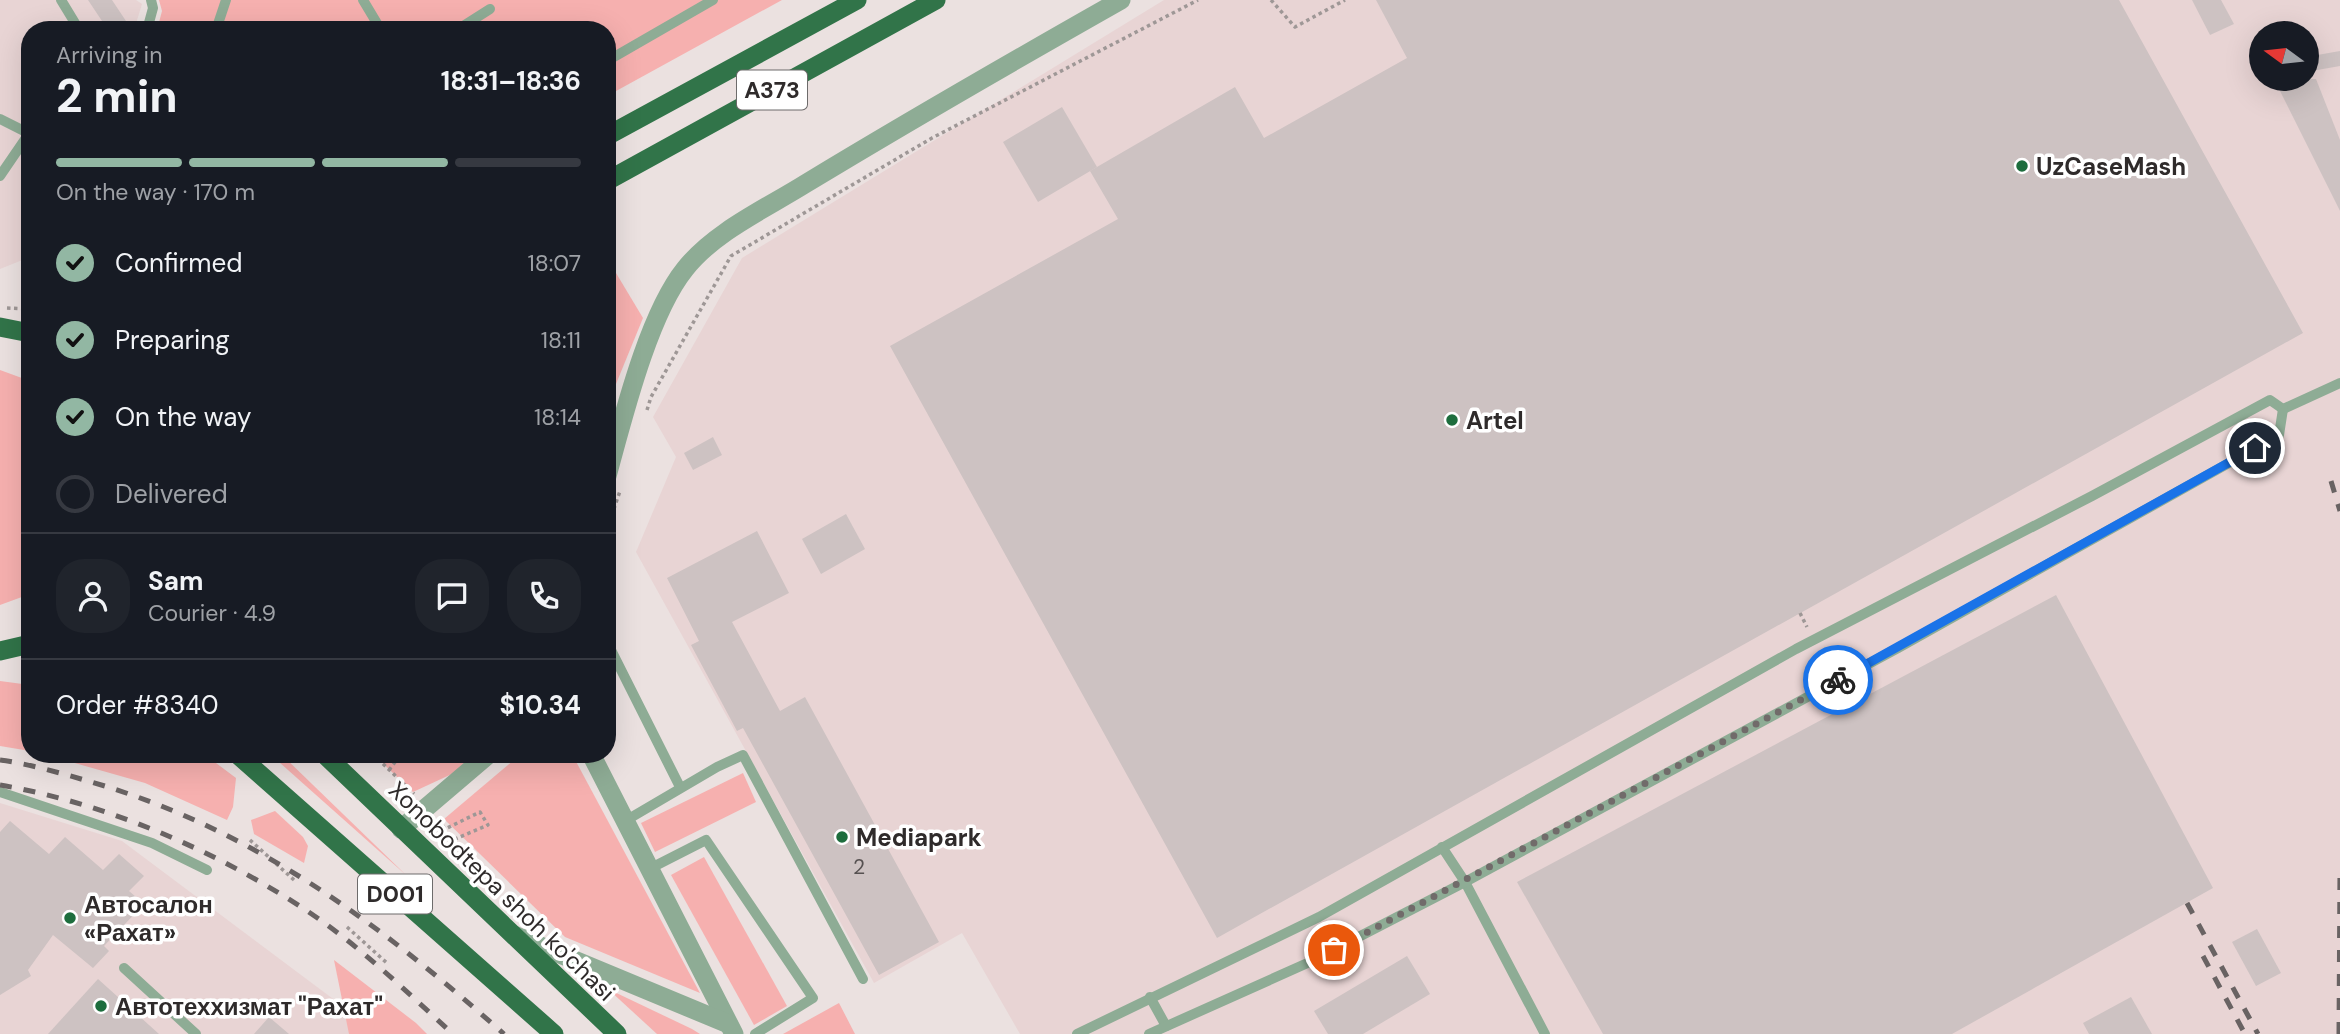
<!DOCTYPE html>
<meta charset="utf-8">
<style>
:root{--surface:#171b24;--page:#20242c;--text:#f1f3f6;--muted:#9ea1a6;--line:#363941;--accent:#92b7a3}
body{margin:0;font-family:"DM Sans",sans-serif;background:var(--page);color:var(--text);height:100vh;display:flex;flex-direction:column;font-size:26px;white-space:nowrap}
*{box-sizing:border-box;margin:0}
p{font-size:23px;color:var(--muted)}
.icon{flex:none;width:38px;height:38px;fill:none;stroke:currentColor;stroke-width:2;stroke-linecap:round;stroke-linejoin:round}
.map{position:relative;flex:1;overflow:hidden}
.drawer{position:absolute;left:21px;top:21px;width:595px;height:742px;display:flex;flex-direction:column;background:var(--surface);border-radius:28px;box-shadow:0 7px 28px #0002}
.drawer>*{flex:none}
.needle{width:46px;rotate:285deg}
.tools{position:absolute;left:2249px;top:21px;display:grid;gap:14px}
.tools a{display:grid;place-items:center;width:70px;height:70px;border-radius:50%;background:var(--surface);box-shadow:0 7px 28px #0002;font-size:35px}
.pin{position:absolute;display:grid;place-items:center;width:60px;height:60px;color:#fff;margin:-30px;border:4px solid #fff;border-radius:50%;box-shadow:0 2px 7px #0007}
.courier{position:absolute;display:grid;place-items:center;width:70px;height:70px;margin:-35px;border:5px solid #1a73e8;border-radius:50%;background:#fff;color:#222;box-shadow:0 2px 9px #0007}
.headline em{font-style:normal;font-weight:700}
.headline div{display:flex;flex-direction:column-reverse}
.headline{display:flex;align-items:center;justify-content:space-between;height:119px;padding:0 35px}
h1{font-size:46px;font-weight:700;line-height:52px}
.bar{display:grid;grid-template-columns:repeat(4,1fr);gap:10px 7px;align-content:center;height:84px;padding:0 35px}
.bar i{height:9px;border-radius:5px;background:var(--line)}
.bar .current{background:var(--accent)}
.bar p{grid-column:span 4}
.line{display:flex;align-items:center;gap:18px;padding:0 35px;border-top:2px solid var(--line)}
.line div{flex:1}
.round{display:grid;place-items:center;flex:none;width:74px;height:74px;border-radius:28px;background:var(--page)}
ol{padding:0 35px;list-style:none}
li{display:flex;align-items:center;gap:21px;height:77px}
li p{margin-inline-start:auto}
li .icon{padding:7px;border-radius:50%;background:var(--accent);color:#111;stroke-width:4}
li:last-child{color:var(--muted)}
li i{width:38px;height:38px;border:4px solid var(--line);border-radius:50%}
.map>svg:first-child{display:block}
</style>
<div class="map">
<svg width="2340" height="1034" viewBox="0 0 2340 1034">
<rect width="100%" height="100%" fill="#ebe1e0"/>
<g fill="#e8d4d4" fill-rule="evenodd">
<polygon points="0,0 136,0 142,4 134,30 30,30 30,257 0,269"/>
<path d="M1164 0H2340V1034H1020L962 933 874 983 636 552 676 457 653 417 742 258ZM2261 33H2306V79H2261Z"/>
<polygon points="0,803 122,841 380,1034 0,1034"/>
</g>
<g fill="#f6b0af">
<polygon points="159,0 782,0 607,96 607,30 157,30 162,11"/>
<polygon points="607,258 643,318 607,406"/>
<polygon points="0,370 30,381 30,594 0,605"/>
<polygon points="0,681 30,685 30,751 0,746"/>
<polygon points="43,754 204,754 236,778 233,807 227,820 145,783"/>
<polygon points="270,754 281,754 406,875"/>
<polygon points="373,754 474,754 454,773 413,792"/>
<polygon points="521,754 572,754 700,993 565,937 444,819"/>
<polygon points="743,773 756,802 655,852 641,823"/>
<polygon points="275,811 303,837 308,846 304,863 254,834 251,820"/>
<polygon points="704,857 787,1006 754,1025 671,875"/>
<polygon points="334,960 416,1023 427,1034 349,1034"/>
<polygon points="608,989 692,1029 700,1034 657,1034"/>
<polygon points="839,1003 855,1034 783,1034"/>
</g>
<g fill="#cdc2c2">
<polygon points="88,0 112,0 126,21 108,30"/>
<polygon points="1376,0 2119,0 2303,333 1217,938 890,346 1118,219 1090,171 1235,87 1264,138 1407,58"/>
<polygon points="2192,0 2221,0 2234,24 2210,35"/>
<polygon points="2340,51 2340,66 2306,72 2306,57"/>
<polygon points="2274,79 2316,79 2340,140 2340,211"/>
<polygon points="1062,107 1097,167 1038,202 1003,142"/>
<polygon points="713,437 722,455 693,470 684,453"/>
<polygon points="846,514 865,549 821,574 802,539"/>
<polygon points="757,531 789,593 732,622 780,711 805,697 939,942 879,975 743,728 737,731 691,645 699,641 667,578"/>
<polygon points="2056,595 2213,888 1952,1034 1603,1034 1517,882"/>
<polygon points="10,821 49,854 65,837 103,870 119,854 144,876 129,891 144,904 104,946 109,951 93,968 53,935 28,970 31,976 0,995 0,832"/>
<polygon points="2257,929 2281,973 2256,986 2232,942"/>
<polygon points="1407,956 1430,994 1363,1034 1328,1034 1314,1011"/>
<polygon points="98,979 159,1034 48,1034"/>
<polygon points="2131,997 2152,1034 2089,1034 2083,1023"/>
<polygon points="269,1017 289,1034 254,1034"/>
</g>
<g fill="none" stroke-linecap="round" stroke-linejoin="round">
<g stroke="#9e9796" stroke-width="3.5" stroke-dasharray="3.5 3.5" stroke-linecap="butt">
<polyline points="1271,0 1295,27 1345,0"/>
<polyline points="7,308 30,309"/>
<polyline points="647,410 651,397 731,256 932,138 1198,0"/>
<polyline points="607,529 620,491"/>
<polyline points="1800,613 1807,627"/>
<polyline points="1819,653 1828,671"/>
<polyline points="1839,694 1845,705"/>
<polyline points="373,754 414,794"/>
<polyline points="389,770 401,754"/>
<polyline points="439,820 445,829 480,812 488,825 455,839"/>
<polyline points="250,840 294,880"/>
<polyline points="347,927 388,964"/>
</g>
<g stroke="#8eac95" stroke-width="10">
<polyline points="61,0 75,23 73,30"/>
<polyline points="363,0 381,30"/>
<polyline points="147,30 153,8 151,0"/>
<polyline points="216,30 226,0"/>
<polyline points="457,30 490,9"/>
<polyline points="607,61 713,0"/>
<polyline points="0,119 30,134"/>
<polyline points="0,176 30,132"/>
<polyline points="2283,409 2340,383"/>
<polyline points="607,642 680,787"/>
<polyline points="0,792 152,843 207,870"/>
<polyline points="625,821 717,767 743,755 863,979"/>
<polyline points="1442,847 1465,882 1545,1034"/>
<polyline points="649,869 706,840 813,998 755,1034"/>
<polyline points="124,968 196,1034"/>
<polyline points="1150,997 1166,1026"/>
<polyline points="1077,1034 1319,917 1796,649 2092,496 2270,400 2283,409"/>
<polyline points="1149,1034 1312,961 1465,882 1898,648 2279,435 2283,409"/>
</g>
<g stroke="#8eac95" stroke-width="19">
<path d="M607 476C623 418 648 315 685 269 714 232 765 209 805 184 909 121 1015 60 1121 0"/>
<polyline points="591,754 734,1034"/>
<polyline points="401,829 489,754"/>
<polyline points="514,935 726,1023"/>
</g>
<g stroke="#317449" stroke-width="19">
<polyline points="607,136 857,0"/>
<polyline points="607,181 936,0"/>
<polyline points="0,327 30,333"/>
<polyline points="0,651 30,644"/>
<polyline points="237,754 554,1034"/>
<polyline points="324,754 617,1034"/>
</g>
<g stroke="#696363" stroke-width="5" stroke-dasharray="12 12" stroke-linecap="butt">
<polyline points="2331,481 2340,511"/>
<path d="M0 760C30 764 60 773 88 781 252 828 379 923 504 1034"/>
<path d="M0 785C111 804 226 855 319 919 367 953 410 995 453 1034"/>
<polyline points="2187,903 2258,1034"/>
<polyline points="2203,956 2245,1034"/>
<polyline points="2339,1034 2340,869"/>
</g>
</g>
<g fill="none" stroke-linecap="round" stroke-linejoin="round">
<polyline stroke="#716b6a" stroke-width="7" stroke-dasharray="0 12.6" points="1334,950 1838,680"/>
<polyline stroke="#1a73e8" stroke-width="9" points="1838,680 2255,448"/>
</g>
<g fill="#1d6d3d" stroke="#fff" stroke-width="2.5">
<circle cx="2022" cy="166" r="7"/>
<circle cx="1452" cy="420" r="7"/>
<circle cx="842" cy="837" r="7"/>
<circle cx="70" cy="918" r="7"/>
<circle cx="101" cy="1006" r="7"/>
</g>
<g text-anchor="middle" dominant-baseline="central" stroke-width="7" stroke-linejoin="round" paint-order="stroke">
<g font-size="21" fill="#565151">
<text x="859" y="867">2</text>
</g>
<g fill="#fff" stroke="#6d6b6b" stroke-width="2">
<rect x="737" y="70.5" width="70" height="39" rx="5"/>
<rect x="358" y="874.5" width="74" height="39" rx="5"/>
</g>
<g font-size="23" font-weight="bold" fill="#2f2b2b">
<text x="772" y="90">A373</text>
<text x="395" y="894">D001</text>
</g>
<g font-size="24" font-weight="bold" fill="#2f2b2b" stroke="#fff" text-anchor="start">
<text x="2036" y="166">UzCaseMash</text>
<text x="1466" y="420">Artel</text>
<text x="856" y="837">Mediapark</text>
<text x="84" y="904">Автосалон<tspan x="84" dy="28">«Рахат»</tspan></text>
<text x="115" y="1006">Автотеххизмат "Рахат"</text>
</g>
<g font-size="24" fill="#2f2b2b" stroke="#fff">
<text transform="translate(502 891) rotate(44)">Xonobodtepa shoh ko'chasi</text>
</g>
</g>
</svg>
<div class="tools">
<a><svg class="needle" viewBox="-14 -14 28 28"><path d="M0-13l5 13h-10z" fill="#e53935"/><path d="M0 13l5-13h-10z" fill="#9ea1a6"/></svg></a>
</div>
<div class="pin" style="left:1334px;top:950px;background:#ea580c"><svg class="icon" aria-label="bag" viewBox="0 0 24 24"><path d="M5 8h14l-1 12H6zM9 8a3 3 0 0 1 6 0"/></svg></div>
<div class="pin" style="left:2255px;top:448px;background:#1f2937"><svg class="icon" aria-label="home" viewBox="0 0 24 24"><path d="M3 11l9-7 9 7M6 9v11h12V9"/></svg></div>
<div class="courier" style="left:1838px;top:680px"><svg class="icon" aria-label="bike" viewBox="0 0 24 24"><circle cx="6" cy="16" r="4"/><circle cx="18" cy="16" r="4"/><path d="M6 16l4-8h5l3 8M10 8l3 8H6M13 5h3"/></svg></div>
<section class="drawer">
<div class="headline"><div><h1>2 min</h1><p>Arriving in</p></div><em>18:31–18:36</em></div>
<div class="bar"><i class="current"></i><i class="current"></i><i class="current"></i><i></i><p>On the way · 170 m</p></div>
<ol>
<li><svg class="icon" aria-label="check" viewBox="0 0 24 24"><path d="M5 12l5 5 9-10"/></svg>Confirmed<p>18:07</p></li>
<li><svg class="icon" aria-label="check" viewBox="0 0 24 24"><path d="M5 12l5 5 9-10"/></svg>Preparing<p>18:11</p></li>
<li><svg class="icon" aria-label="check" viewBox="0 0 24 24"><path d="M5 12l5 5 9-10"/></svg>On the way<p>18:14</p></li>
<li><i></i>Delivered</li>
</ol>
<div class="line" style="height:126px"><a class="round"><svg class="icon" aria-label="person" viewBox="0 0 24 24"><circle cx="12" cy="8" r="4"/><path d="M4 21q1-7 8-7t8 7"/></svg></a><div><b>Sam</b><p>Courier · 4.9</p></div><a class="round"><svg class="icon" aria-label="chat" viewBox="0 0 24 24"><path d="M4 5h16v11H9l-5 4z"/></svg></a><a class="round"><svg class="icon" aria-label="phone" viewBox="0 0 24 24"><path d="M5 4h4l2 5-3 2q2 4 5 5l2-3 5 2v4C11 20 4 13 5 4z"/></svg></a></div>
<div class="line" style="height:91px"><div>Order #8340</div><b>$10.34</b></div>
</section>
</div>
